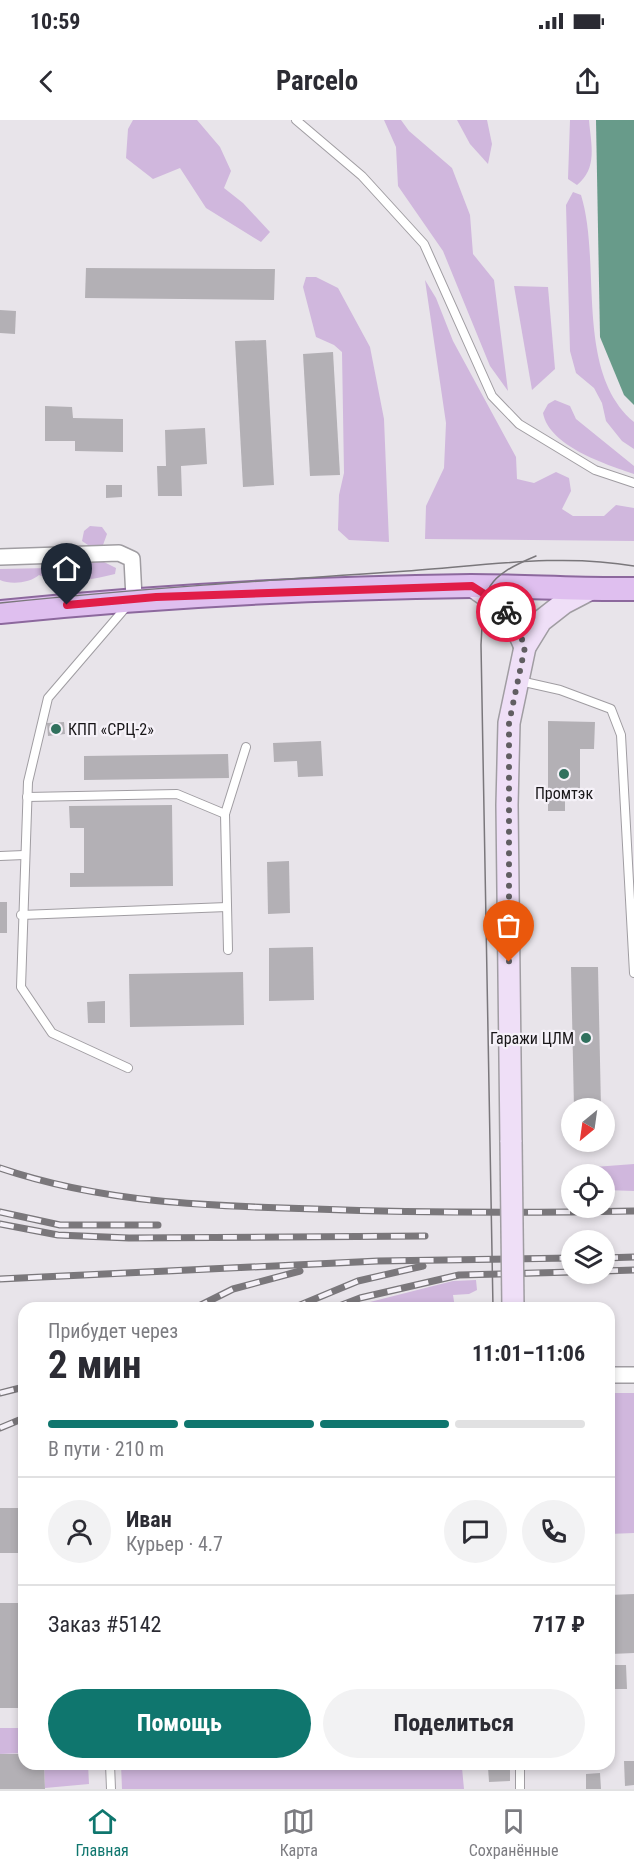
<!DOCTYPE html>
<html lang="ru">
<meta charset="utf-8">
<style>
:root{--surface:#fff;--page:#f2f2f3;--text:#2b2b33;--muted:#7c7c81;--line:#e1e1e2;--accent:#0f766e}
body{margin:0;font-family:"Roboto Condensed",sans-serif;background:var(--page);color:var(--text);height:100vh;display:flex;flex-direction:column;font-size:22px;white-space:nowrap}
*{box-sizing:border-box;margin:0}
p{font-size:20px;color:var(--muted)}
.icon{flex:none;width:33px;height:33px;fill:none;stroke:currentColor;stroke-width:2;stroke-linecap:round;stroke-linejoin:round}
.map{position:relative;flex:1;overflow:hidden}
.side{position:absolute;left:18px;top:1182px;width:597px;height:468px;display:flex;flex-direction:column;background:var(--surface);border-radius:18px;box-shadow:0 3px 9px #0003}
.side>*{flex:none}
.needle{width:39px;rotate:209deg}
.fabs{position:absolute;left:561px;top:978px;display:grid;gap:12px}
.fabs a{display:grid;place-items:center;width:54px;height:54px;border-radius:50%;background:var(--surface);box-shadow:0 3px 9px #0003;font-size:30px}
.pin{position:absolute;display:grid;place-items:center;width:51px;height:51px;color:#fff;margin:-62px -26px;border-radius:50% 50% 50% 0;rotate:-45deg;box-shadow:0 0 6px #0007}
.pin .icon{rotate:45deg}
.courier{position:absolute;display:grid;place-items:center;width:60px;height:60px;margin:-30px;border:4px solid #e11d48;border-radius:50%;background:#fff;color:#222;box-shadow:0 2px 8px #0007}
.summary em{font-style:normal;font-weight:700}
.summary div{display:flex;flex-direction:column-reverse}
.summary{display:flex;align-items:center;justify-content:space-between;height:102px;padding:0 30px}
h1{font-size:39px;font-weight:700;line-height:45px}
.bar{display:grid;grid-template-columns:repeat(4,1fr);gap:9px 6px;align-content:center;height:72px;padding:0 30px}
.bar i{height:8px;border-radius:4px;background:var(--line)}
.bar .active{background:var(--accent)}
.bar p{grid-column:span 4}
.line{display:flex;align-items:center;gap:15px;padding:0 30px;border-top:2px solid var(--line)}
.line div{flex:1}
.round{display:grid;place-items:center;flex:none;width:63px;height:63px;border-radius:32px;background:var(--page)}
.primary-button{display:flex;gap:12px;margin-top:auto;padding:12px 30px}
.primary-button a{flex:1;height:69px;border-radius:36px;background:var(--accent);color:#fff;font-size:24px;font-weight:700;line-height:69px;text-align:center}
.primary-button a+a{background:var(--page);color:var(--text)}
.status{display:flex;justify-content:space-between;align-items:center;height:42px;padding:0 30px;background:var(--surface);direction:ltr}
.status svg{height:16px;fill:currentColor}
header{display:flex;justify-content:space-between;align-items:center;height:78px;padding:0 30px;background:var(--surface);font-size:27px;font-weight:700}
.menu{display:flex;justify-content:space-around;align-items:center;height:84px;border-top:2px solid var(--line);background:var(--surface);font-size:16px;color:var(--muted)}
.menu a{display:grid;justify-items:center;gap:3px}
.menu .active{color:var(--accent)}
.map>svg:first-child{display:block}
</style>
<div class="status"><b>10:59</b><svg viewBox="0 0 49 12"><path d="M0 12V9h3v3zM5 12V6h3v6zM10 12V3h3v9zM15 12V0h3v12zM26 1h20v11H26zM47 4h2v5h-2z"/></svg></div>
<header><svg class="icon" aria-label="back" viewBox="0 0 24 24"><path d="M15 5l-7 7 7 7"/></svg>Parcelo<svg class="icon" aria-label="share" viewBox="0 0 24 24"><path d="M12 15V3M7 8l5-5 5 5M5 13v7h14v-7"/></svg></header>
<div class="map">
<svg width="634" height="1669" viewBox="0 0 634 1669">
<rect width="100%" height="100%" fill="#e8e4ea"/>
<g fill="#d0b7dd">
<polygon points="133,0 197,0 220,27 231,51 224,68 243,83 270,112 261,122 206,88 180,48 153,59 126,38 128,9"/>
<polygon points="384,0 401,0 409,11 452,48 470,95 473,134 494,160 508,271 490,246 443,131 398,66 396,27"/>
<polygon points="457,0 487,0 492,24 488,44 470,24"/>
<path d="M570 0H589C591 25 598 48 577 65L568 59Z"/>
<path d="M573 72 581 75C602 143 574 252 634 302V329L622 321 606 301 602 283 594 268 576 253 570 231 566 85Z"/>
<polygon points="306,157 316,157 338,168 370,227 384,299 389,422 349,420 338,410 339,375 344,353 342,232 334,225 316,217 303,167"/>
<polygon points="425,160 436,178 453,221 516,337 517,359 534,363 556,352 569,358 571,371 562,389 573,396 604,396 616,385 634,388 634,421 425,419 426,386 444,348 446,303"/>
<polygon points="514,166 548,167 555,249 532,270"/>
<path d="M555 280 570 286 576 299 634 346V354C605 344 549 326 543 293L548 284Z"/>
<polygon points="90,406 102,407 107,414 103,425 91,427 82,421 84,411"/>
<path d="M75 441H102L116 448 115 454C91 460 62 465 39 455 30 463 11 465 0 460V449L48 448Z"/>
<polygon points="634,1044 634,1071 605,1070 604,1054 572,1054 571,1060 567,1054 581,1048"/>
<polygon points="476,1160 477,1170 469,1174 453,1175 455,1188 466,1185 471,1188 396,1188 396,1185 384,1188 361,1188 358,1185 453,1161"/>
<polygon points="609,1273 634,1273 634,1413 609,1414"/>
<polygon points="0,1608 24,1608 24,1633 0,1634"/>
<polygon points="44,1644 88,1644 89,1664 45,1668"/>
<polygon points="121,1644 328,1644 334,1647 462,1648 464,1669 122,1669"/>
</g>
<polygon fill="#689b8a" points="596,0 634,0 634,285 624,275 600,217"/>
<g fill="#b3b0b5">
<polygon points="86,148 275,149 274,180 85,178"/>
<polygon points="0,190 16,191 15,214 0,213"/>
<polygon points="266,220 274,365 243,367 235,221"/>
<polygon points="333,232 340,355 310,356 303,234"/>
<polygon points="45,286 72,287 73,298 123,299 123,332 75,331 75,321 45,321"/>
<polygon points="205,308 207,344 181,346 182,376 158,376 157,346 166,346 165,310"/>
<polygon points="106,365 122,365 122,377 106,378"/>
<polygon points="548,601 595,602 594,629 580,629 580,679 565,679 565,691 548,691"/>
<polygon points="64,602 65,614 48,616 47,603"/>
<polygon points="321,621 323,656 298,657 297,641 274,642 273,623"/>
<polygon points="228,634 229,658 84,660 84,636"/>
<polygon points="172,685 173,766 70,767 70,753 84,753 84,708 70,708 69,686"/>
<polygon points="289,741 290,793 268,794 267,742"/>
<rect x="0" y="782" width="7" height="31"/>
<polygon points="313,827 314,880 269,881 269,828"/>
<polygon points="571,847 598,847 601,988 574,988"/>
<polygon points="243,852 244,905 130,907 129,854"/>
<polygon points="105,881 105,903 88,903 87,882"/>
<rect x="0" y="1388" width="24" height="45"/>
<polygon points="634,1474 634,1533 611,1534 609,1475"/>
<rect x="0" y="1483" width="24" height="105"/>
<polygon points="609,1545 626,1545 627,1569 613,1569 614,1588 609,1588"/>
<polygon points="0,1634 24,1634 24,1644 44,1644 45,1669 0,1669"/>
<polygon points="624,1641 634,1641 634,1665 625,1666"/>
<polygon points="510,1646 510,1661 489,1662 488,1647"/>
<polygon points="600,1653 601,1669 586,1669 586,1654"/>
</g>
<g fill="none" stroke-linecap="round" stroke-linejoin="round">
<g stroke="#a09da2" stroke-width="10">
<g id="lane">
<polyline points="296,0 362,56 424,124 492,276 519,304 595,350 634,363"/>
<polyline points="127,486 48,578 28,662 21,867 52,913 128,948"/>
<polyline points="520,561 560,570 611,589 621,615 634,853"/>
<polyline points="27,677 177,674 225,694"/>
<polyline points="0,736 24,735"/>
<polyline points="21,795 227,787"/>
<polyline points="228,830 225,694 246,627"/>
<polyline points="110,1644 111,1669"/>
<polyline points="520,1644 520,1669"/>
</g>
</g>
<g stroke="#a09da2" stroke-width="18">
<g id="street">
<polyline points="0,437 119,433 132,439 134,478"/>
<polyline points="609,1255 634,1255"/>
</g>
</g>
<g stroke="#a09da2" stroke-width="24">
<g id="secondary">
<path d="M472 466C501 485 512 495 525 527"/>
<polyline points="511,1022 507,685 509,603 525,527 541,501 564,483 589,470"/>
</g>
</g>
<g stroke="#8c689d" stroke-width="26">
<path id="primary" d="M0 492C156 476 314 468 471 466 525 466 579 470 634 469"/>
</g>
<use href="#lane" stroke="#fff" stroke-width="8"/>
<use href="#street" stroke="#fff" stroke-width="15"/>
<use href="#secondary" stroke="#efdff7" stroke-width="21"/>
<use href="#primary" stroke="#dfbfef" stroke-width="22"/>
<g stroke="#7a777b" stroke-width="1.5">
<path d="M0 483C136 469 271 460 407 451 481 446 561 433 634 446"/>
<path d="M493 1188 481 525C484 469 481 459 536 436"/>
</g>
<g stroke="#7a777b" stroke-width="7">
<g id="rail">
<path d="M0 1048C103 1083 207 1086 315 1089 421 1093 528 1093 634 1091"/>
<polyline points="0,1092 60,1105 158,1105"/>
<polyline points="0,1104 58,1115 129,1118 425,1116"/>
<polyline points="604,1138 634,1137"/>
<polyline points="604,1151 634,1150"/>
<polyline points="0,1159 378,1141 572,1138"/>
<polyline points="195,1188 233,1169 300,1151"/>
<polyline points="293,1188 358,1161 423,1146"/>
<polyline points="334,1188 360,1178 459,1155 572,1152"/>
<polyline points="0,1273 24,1267"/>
<polyline points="0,1308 24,1298"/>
</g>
</g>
<use href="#rail" stroke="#f5f1f8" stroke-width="4.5" stroke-dasharray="14" stroke-linecap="butt"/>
<g stroke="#a09da2" stroke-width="24" stroke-linecap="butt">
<polyline id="secondary-bridge" points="511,1022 513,1188"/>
</g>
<use href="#secondary-bridge" stroke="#efdff7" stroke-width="21"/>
</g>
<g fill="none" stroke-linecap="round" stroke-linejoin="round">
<polyline stroke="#615e62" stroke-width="6" stroke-dasharray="0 10.8" points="506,492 515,502 525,527 509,603 509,842"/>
<polyline stroke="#e11d48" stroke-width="8" points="67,485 156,477 472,466 497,482 506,492"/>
</g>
<g fill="#31715e" stroke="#f5f1f8" stroke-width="2">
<circle cx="56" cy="609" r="6"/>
<circle cx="564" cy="654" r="6"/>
<circle cx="586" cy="918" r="6"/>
</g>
<g text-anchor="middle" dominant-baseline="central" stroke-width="4.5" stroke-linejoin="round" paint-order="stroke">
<g font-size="16" fill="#181618" stroke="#f5f1f8" text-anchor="start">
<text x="68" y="609">КПП «СРЦ-2»</text>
<text x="564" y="673" text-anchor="middle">Промтэк</text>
<text x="574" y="918" text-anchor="end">Гаражи ЦЛМ</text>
</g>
</g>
</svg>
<div class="fabs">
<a><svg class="needle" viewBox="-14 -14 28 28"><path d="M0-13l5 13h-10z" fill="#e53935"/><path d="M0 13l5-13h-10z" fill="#7c7c81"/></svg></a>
<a><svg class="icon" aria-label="locate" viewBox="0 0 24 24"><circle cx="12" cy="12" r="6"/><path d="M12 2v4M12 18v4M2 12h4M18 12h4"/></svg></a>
<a><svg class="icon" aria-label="layers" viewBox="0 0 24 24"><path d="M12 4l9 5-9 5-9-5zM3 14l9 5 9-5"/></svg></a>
</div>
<div class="pin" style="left:509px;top:842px;background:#ea580c"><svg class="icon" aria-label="bag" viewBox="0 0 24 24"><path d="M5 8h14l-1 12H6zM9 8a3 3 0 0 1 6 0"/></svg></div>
<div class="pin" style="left:67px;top:485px;background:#1f2937"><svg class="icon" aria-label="home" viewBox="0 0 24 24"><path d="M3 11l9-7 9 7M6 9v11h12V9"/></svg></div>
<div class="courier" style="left:506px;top:492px"><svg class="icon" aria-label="bike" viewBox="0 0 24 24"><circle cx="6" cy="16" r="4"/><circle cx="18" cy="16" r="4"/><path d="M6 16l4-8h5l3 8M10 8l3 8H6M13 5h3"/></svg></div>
<section class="side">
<div class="summary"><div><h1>2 мин</h1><p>Прибудет через</p></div><em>11:01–11:06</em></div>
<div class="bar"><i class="active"></i><i class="active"></i><i class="active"></i><i></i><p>В пути · 210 m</p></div>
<div class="line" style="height:108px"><a class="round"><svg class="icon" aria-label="person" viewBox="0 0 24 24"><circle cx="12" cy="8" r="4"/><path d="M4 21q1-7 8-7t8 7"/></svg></a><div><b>Иван</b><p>Курьер · 4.7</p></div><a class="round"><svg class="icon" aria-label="chat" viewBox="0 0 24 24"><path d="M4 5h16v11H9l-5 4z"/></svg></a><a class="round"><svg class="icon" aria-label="phone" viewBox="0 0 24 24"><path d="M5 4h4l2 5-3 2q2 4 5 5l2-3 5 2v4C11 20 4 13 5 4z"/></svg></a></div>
<div class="line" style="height:78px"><div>Заказ #5142</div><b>717 ₽</b></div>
<div class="primary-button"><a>Помощь</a><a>Поделиться</a></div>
</section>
</div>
<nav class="menu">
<a class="active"><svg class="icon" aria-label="home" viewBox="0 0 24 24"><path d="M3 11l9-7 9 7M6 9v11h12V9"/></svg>Главная</a>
<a><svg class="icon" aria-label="map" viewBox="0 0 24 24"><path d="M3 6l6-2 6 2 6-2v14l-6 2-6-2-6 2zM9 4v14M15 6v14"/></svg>Карта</a>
<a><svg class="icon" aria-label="saved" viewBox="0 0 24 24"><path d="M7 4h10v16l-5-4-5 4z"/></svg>Сохранённые</a>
</nav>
